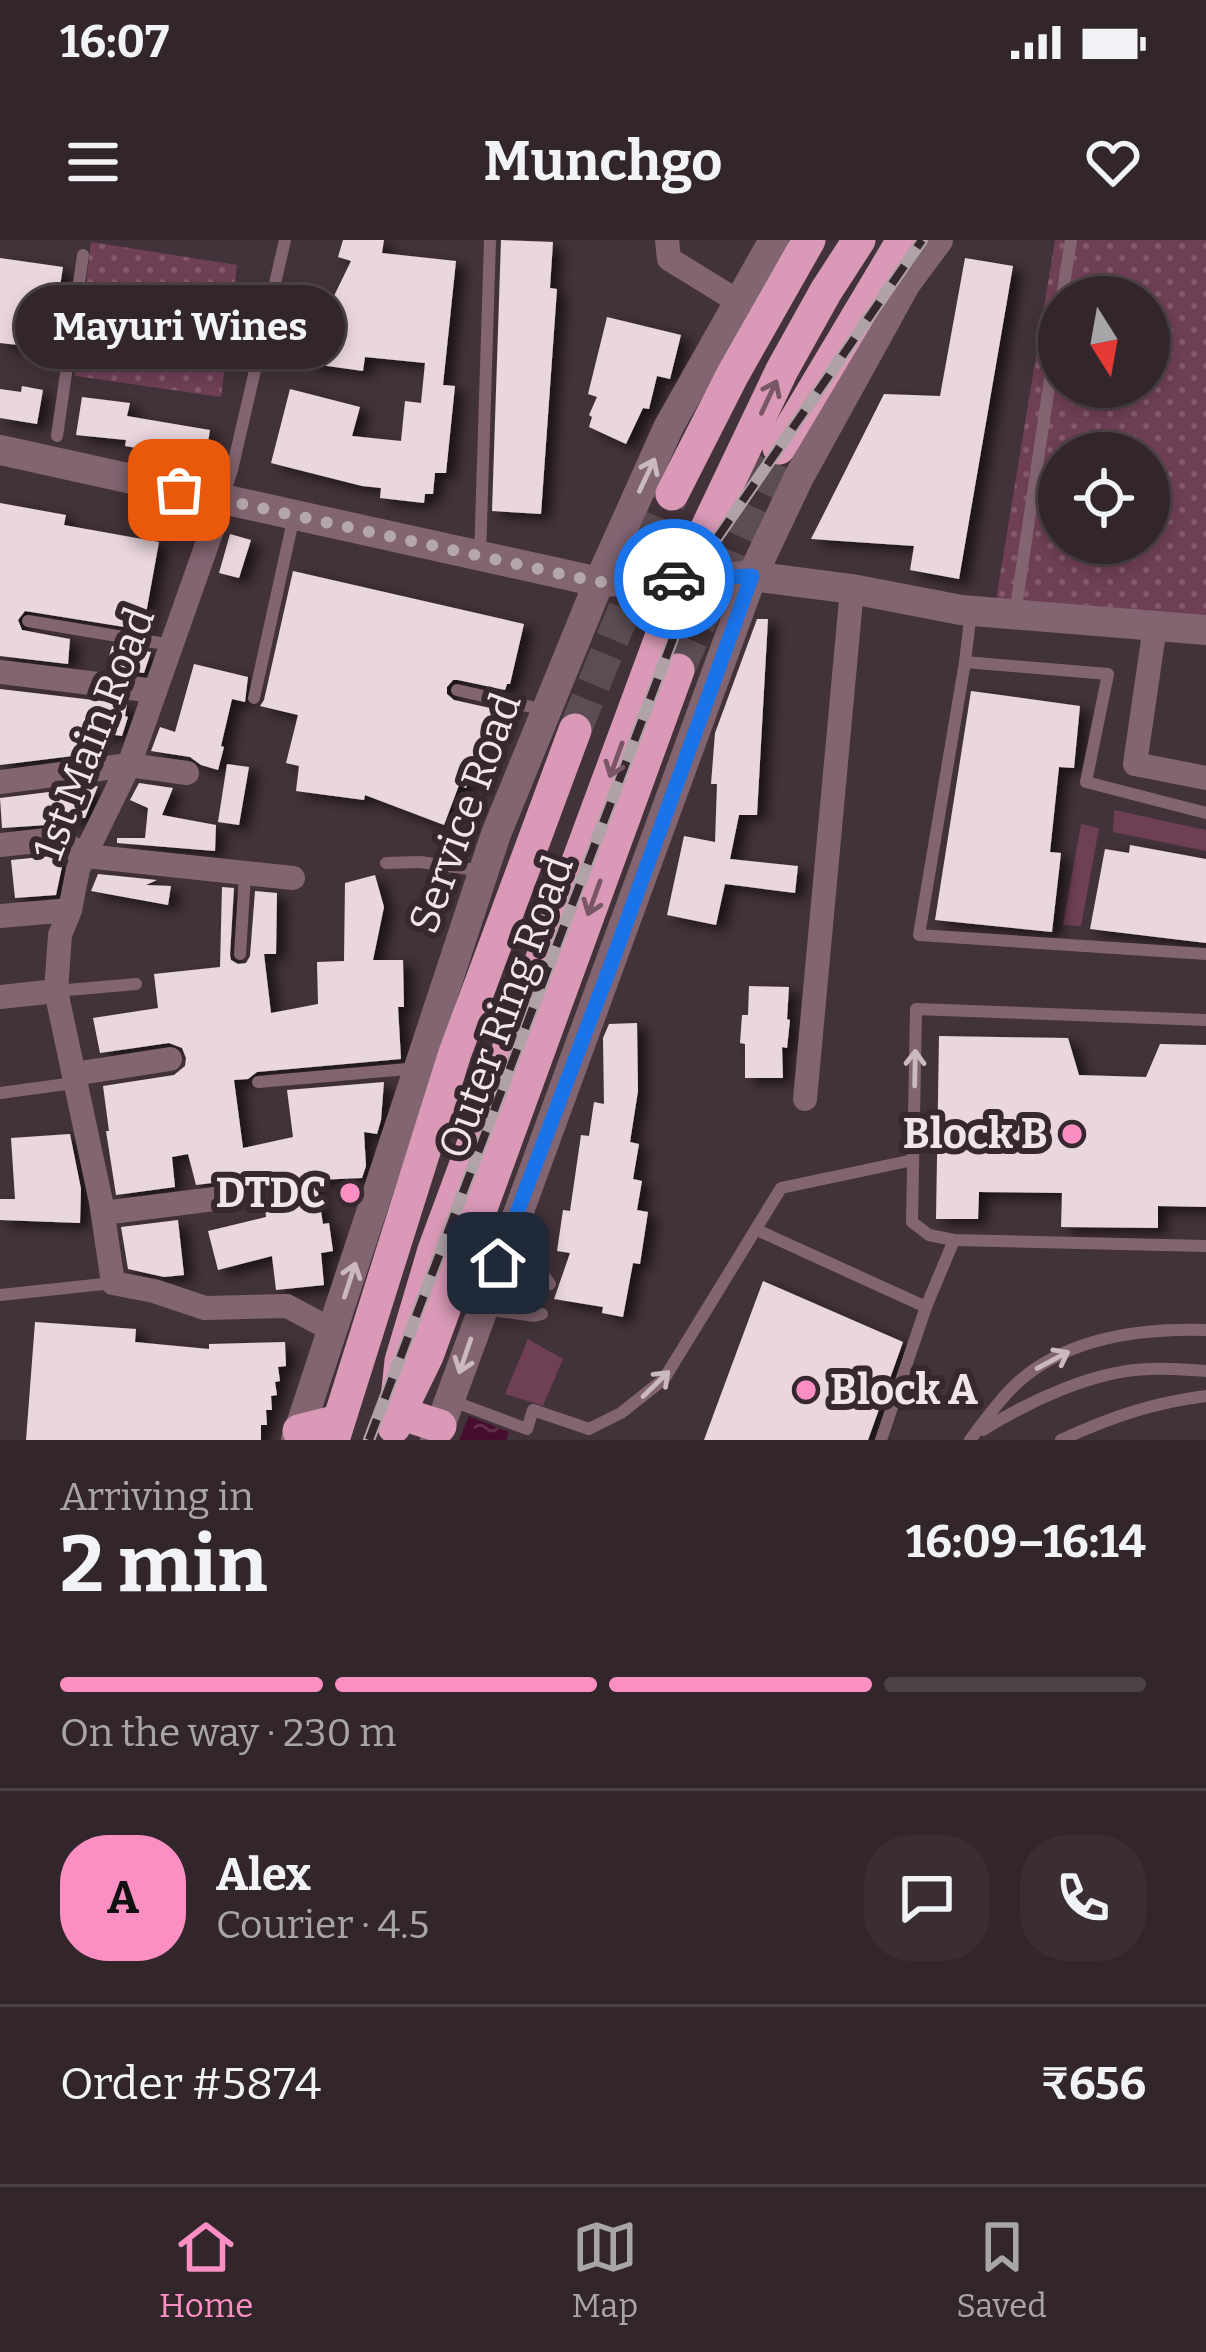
<!DOCTYPE html>
<meta charset="utf-8">
<style>
:root{--surface:#32262b;--page:#3a2e33;--text:#f1f3f6;--muted:#a8a5a9;--line:#4d4347;--accent:#fb8fc3}
body{margin:0;font-family:Bitter,serif;background:var(--page);color:var(--text);height:100vh;display:flex;flex-direction:column;font-size:45px;white-space:nowrap}
*{box-sizing:border-box;margin:0}
p{font-size:39px;color:var(--muted)}
.icon{flex:none;width:66px;height:66px;fill:none;stroke:currentColor;stroke-width:2;stroke-linecap:round;stroke-linejoin:round}
.map{position:relative;height:1200px;overflow:hidden}
.side{display:flex;flex-direction:column;background:var(--surface);flex:1}
.side>*{flex:none}
.needle{width:78px;rotate:169deg}
.controls{position:absolute;left:1038px;top:36px;display:grid;gap:24px}
.controls a{display:grid;place-items:center;width:132px;height:132px;border-radius:50%;background:var(--surface);box-shadow:0 6px 18px #0003,0 0 0 3px var(--line);font-size:60px}
.pin{position:absolute;display:grid;place-items:center;width:102px;height:102px;color:#fff;margin:-51px;border-radius:24px;box-shadow:0 6px 18px #0006}
.courier{position:absolute;display:grid;place-items:center;width:120px;height:120px;margin:-60px;border:9px solid #1a73e8;border-radius:50%;background:#fff;color:#222;box-shadow:0 3px 15px #0007}
.bubble{position:absolute;height:84px;border-radius:42px;background:var(--surface);box-shadow:0 6px 18px #0003,0 0 0 3px var(--line);font-size:39px;font-weight:700;line-height:84px;text-align:center}
.headline em{font-style:normal;font-weight:700}
.headline div{display:flex;flex-direction:column-reverse}
.headline{display:flex;align-items:center;justify-content:space-between;height:204px;padding:0 60px}
h1{font-size:78px;font-weight:700;line-height:90px}
.bar{display:grid;grid-template-columns:repeat(4,1fr);gap:18px 12px;align-content:center;height:144px;padding:0 60px}
.bar i{height:15px;border-radius:9px;background:var(--line)}
.bar .on{background:var(--accent)}
.bar p{grid-column:span 4}
.line{display:flex;align-items:center;gap:30px;padding:0 60px;border-top:3px solid var(--line)}
.line div{flex:1}
.round{display:grid;place-items:center;flex:none;width:126px;height:126px;border-radius:48px;background:var(--page)}
.status{display:flex;justify-content:space-between;align-items:center;height:84px;padding:0 60px;background:var(--surface);direction:ltr}
.status svg{height:33px;fill:currentColor}
header{display:flex;justify-content:space-between;align-items:center;height:156px;padding:0 60px;background:var(--surface);font-size:54px;font-weight:700}
.menu{display:flex;justify-content:space-around;align-items:center;height:168px;border-top:3px solid var(--line);background:var(--surface);font-size:33px;color:var(--muted)}
.menu a{display:grid;justify-items:center;gap:6px}
.menu .on{color:var(--accent)}
.map>svg:first-child{display:block}
</style>
<div class="status"><b>16:07</b><svg viewBox="0 0 49 12"><path d="M0 12V9h3v3zM5 12V6h3v6zM10 12V3h3v9zM15 12V0h3v12zM26 1h20v11H26zM47 4h2v5h-2z"/></svg></div>
<header><svg class="icon" aria-label="menu" viewBox="0 0 24 24"><path d="M4 6h16M4 12h16M4 18h16"/></svg>Munchgo<svg class="icon" aria-label="heart" viewBox="0 0 24 24"><path d="M12 20l-8-8c-3-5 5-10 8-4 3-6 11-1 8 4z"/></svg></header>
<div class="map">
<svg width="1206" height="1200" viewBox="0 0 1206 1200">
<defs>
<pattern id="grass-dots" width="8" height="8" patternUnits="userSpaceOnUse" patternTransform="scale(3)"><rect width="8" height="8" fill="#6f3f56"/><path d="M2 2h.1M6 6h.1" fill="none" stroke="#845b6e" stroke-width="1.8" stroke-linecap="round"/></pattern>
<pattern id="water-ripples" width="26" height="14" patternUnits="userSpaceOnUse" patternTransform="scale(3)"><rect width="26" height="14" fill="#470d2e"/><path d="M2 4q2-2 4 0t4 0M15 11q2-2 4 0t4 0" fill="none" stroke="#62304c"/></pattern>
<filter id="shadow"><feDropShadow dx="9" dy="5.5" stdDeviation="6" flood-color="#0009"/></filter>
</defs>
<rect width="100%" height="100%" fill="#423239"/>
<g fill="url(#grass-dots)" fill-rule="evenodd">
<path d="M1055 0H1206V376L996 360ZM1059 57H1149V147H1059ZM1059 213H1149V303H1059Z"/>
<polygon points="91,2 237,25 221,157 75,136"/>
</g>
<g fill="#6f3f56">
<polygon points="1114,570 1206,590 1206,611 1113,592"/>
<polygon points="1081,584 1099,588 1081,686 1063,685"/>
<polygon points="528,1099 563,1119 543,1166 505,1154"/>
</g>
<polygon fill="url(#water-ripples)" points="469,1176 509,1192 506,1200 459,1200"/>
<g fill="#ead6de" filter="url(#shadow)">
<polygon points="343,0 384,0 382,13 456,21 443,145 455,146 446,233 435,233 433,254 425,254 424,263 380,258 381,248 362,246 271,223 290,149 360,167 352,196 401,201 405,161 421,163 425,123 365,117 363,131 306,123 321,64 332,60 351,21 338,17"/>
<polygon points="501,0 553,2 550,48 557,49 541,274 492,271"/>
<polygon points="0,18 63,27 55,79 58,80 54,109 0,103"/>
<polygon points="965,18 1013,26 959,339 910,330 914,306 811,299 884,154 940,156"/>
<polygon points="607,77 681,95 670,139 657,136 649,169 643,168 626,204 589,187 592,177 589,175 597,157 588,154"/>
<polygon points="22,146 43,150 37,184 0,178 0,149 21,152"/>
<polygon points="82,157 130,163 127,176 210,190 205,220 125,206 126,200 76,195"/>
<polygon points="0,263 66,275 64,285 159,302 143,390 25,371 18,380 22,390 70,399 68,424 0,416"/>
<polygon points="230,294 251,300 239,338 219,333"/>
<polygon points="293,331 524,384 510,444 507,444 505,450 458,440 453,440 447,447 447,454 454,460 499,470 490,501 481,499 466,548 459,545 444,585 365,555 364,560 296,551 299,526 286,523 298,475 260,466 264,460"/>
<polygon points="757,379 768,379 757,575 739,575 730,619 798,626 795,653 725,644 716,685 667,675 684,596 715,602 717,544 711,544 715,493"/>
<polygon points="112,406 151,412 144,433 106,428"/>
<polygon points="194,424 248,437 245,462 232,459 221,506 224,507 218,530 201,525 190,517 151,511 160,487 175,492"/>
<polygon points="0,449 127,464 125,476 128,477 122,496 79,490 81,515 0,525"/>
<polygon points="971,451 1080,466 1074,528 1059,527 1050,612 1061,613 1052,692 935,680"/>
<polygon points="227,524 249,527 239,585 218,582"/>
<polygon points="139,543 173,548 162,575 216,585 215,611 117,603 117,598 145,598 148,568 130,560"/>
<polygon points="98,546 85,578 61,579 62,584 2,588 0,558"/>
<polygon points="1130,605 1206,619 1206,703 1090,689 1105,609 1129,613"/>
<polygon points="52,616 63,622 56,655 15,658 11,620"/>
<polygon points="98,634 157,640 146,645 171,646 168,665 91,651"/>
<polygon points="375,635 384,667 373,720 403,720 404,767 398,767 401,819 257,832 248,839 234,840 243,908 293,897 287,850 384,842 381,880 377,894 364,892 366,926 362,938 316,940 323,984 329,983 333,1011 321,1013 324,1045 276,1050 272,1016 218,1030 208,991 266,977 265,966 270,959 270,951 261,939 252,938 196,945 188,914 172,917 175,947 116,955 106,891 109,891 103,846 174,835 185,826 186,818 182,808 169,803 100,813 93,778 158,768 154,734 220,727 222,647 234,648 230,715 231,720 238,724 246,723 250,716 255,651 277,653 276,714 264,714 271,773 318,764 317,722 344,721 345,643"/>
<polygon points="749,746 789,747 787,779 790,780 787,808 782,807 783,838 745,838 745,804 740,803 742,775 748,775"/>
<polygon points="637,783 638,851 630,902 639,904 633,939 642,941 637,970 648,972 640,1024 633,1023 623,1077 602,1073 603,1067 554,1059 570,1013 557,1011 563,970 570,971 581,895 589,896 594,862 604,864 603,798 609,784"/>
<polygon points="939,796 1068,798 1079,835 1146,837 1160,804 1206,805 1206,967 1158,966 1158,988 1061,987 1062,953 979,952 978,979 936,979"/>
<polygon points="70,894 81,949 80,983 0,980 0,959 15,959 11,898"/>
<polygon points="178,980 184,1035 164,1037 128,1029 121,987"/>
<polygon points="763,1041 903,1102 868,1200 704,1200"/>
<polygon points="35,1082 136,1089 135,1102 209,1109 209,1104 285,1102 286,1126 278,1127 280,1141 275,1142 277,1155 271,1156 272,1170 266,1170 267,1185 261,1185 261,1200 26,1200"/>
</g>
<g fill="none" stroke-linecap="round" stroke-linejoin="round">
<g stroke="#5c4d54" stroke-width="33" stroke-dasharray="33 16" stroke-linecap="butt">
<polyline points="678,430 779,208"/>
<polyline points="575,490 672,254"/>
</g>
<g stroke="#836572" stroke-width="12">
<polyline points="1062,57 1071,0"/>
<polyline points="57,196 83,15"/>
<polyline points="223,258 232,230 285,0"/>
<polyline points="480,316 490,0"/>
<polyline points="1015,374 1059,79"/>
<polyline points="28,381 171,405"/>
<polyline points="965,422 971,371"/>
<polyline points="457,450 545,470"/>
<polyline points="254,458 294,276"/>
<polyline points="1206,573 1086,542 1108,434 965,422 919,695 1206,714"/>
<polyline points="386,623 420,622 483,631"/>
<polyline points="240,714 245,635"/>
<polyline points="56,751 136,744"/>
<polyline points="1206,780 916,769 912,982 929,995 954,1000 1206,1006"/>
<polyline points="258,842 419,828"/>
<polyline points="0,853 74,843"/>
<polyline points="757,990 926,1067"/>
<polyline points="499,1023 545,1037 550,1044"/>
<polyline points="0,1055 113,1043"/>
<polyline points="485,1069 534,1076 542,1074"/>
<polyline points="450,1160 527,1189 533,1170 589,1189 621,1173 664,1139 781,948 913,920"/>
<path d="M983 1190C1029 1161 1095 1130 1150 1129 1168 1128 1187 1130 1206 1131"/>
<polyline points="881,1200 926,1067 954,1000"/>
<path d="M970 1200C983 1183 996 1164 1012 1148 1062 1098 1138 1088 1206 1090"/>
<path d="M1061 1200C1111 1177 1152 1163 1206 1156"/>
</g>
<g stroke="#836572" stroke-width="24">
<polyline points="667,0 669,19 739,62"/>
<polyline points="223,259 129,525 78,629 70,670 60,695 56,751 101,962 113,1043 154,1051 205,1068 287,1066 334,1091"/>
<polyline points="1155,386 1135,524 1206,538"/>
<polyline points="0,432 155,451"/>
<polyline points="0,542 129,525 187,533"/>
<polyline points="0,605 56,599 86,616 293,638"/>
<polyline points="0,676 70,670"/>
<polyline points="0,757 56,751"/>
<polyline points="74,834 170,819"/>
<polyline points="805,859 852,349"/>
<polyline points="103,973 254,954"/>
</g>
<g stroke="#836572" stroke-width="30">
<polyline points="0,210 599,342 752,336 852,349 961,370 1206,390"/>
<polyline points="296,1200 496,594 599,342 669,186 774,0"/>
<polyline points="435,1200 752,336 799,237 906,43 938,0"/>
</g>
<g stroke="#da9ab7" stroke-width="33">
<polyline points="779,208 903,0"/>
<polyline points="672,254 733,134 809,0"/>
<polyline points="406,1159 427,1116 678,430"/>
<polyline points="399,1173 440,1186"/>
<polyline points="394,1187 401,1121 434,1010 683,338 782,130 826,51 859,0"/>
<polyline points="299,1191 338,1181"/>
<polyline points="333,1200 455,813 575,490"/>
</g>
<g stroke="#afa3a8" stroke-width="12">
<polyline id="rail" points="369,1200 704,317 922,0"/>
</g>
<use href="#rail" stroke="#37282f" stroke-width="8" stroke-dasharray="22" stroke-linecap="butt"/>
</g>
<defs><path id="oneway-shaft" d="M-6 0H5M1.5-3L5.5 0L1.5 3" fill="none" stroke-width="1.6" stroke-linecap="round" stroke-linejoin="round" transform="scale(3)"/></defs>
<g stroke="#785665">
<use href="#oneway-shaft" transform="translate(769 157) rotate(-65)"/>
<use href="#oneway-shaft" transform="translate(616 520) rotate(110)"/>
<use href="#oneway-shaft" transform="translate(594 658) rotate(110)"/>
</g>
<g stroke="#cab9c0">
<use href="#oneway-shaft" transform="translate(647 235) rotate(-65)"/>
<use href="#oneway-shaft" transform="translate(915 828) rotate(-89)"/>
<use href="#oneway-shaft" transform="translate(350 1040) rotate(-72)"/>
<use href="#oneway-shaft" transform="translate(465 1116) rotate(109)"/>
<use href="#oneway-shaft" transform="translate(1053 1120) rotate(-28)"/>
<use href="#oneway-shaft" transform="translate(656 1144) rotate(-44)"/>
</g>
<g fill="none" stroke-linecap="round" stroke-linejoin="round">
<polyline stroke="#b3a7ac" stroke-width="12" stroke-dasharray="0 21.6" points="179,250 598,342 674,339"/>
<polyline stroke="#1a73e8" stroke-width="15" points="498,1023 612,722 752,336 674,339"/>
</g>
<g fill="#fb8fc3" stroke="#37282f" stroke-width="4.5">
<circle cx="1072" cy="894" r="12"/>
<circle cx="350" cy="953" r="12"/>
<circle cx="806" cy="1150" r="12"/>
</g>
<g text-anchor="middle" dominant-baseline="central" stroke-width="12" stroke-linejoin="round" paint-order="stroke">
<g font-size="42" fill="#f0e6ea" stroke="#37282f">
<text transform="translate(94 494) rotate(-69)">1st Main Road</text>
<text transform="translate(465 573) rotate(-70)">Service Road</text>
<text transform="translate(506 767) rotate(-70)">Outer Ring Road</text>
</g>
<g font-size="42" font-weight="bold" fill="#f0e6ea" stroke="#37282f" text-anchor="end">
<text x="1048" y="894">Block B</text>
<text x="326" y="953">DTDC</text>
<text x="830" y="1150" text-anchor="start">Block A</text>
</g>
</g>
</svg>
<div class="controls">
<a><svg class="needle" viewBox="-14 -14 28 28"><path d="M0-13l5 13h-10z" fill="#e53935"/><path d="M0 13l5-13h-10z" fill="#a8a5a9"/></svg></a>
<a><svg class="icon" aria-label="locate" viewBox="0 0 24 24"><circle cx="12" cy="12" r="6"/><path d="M12 2v4M12 18v4M2 12h4M18 12h4"/></svg></a>
</div>
<div class="pin" style="left:179px;top:250px;background:#ea580c"><svg class="icon" aria-label="bag" viewBox="0 0 24 24"><path d="M5 8h14l-1 12H6zM9 8a3 3 0 0 1 6 0"/></svg></div>
<div class="pin" style="left:498px;top:1023px;background:#1f2937"><svg class="icon" aria-label="home" viewBox="0 0 24 24"><path d="M3 11l9-7 9 7M6 9v11h12V9"/></svg></div>
<div class="courier" style="left:674px;top:339px"><svg class="icon" aria-label="car" viewBox="0 0 24 24"><path d="M5 17H2v-5l4-1 3-4h7l3 4 3 1v5h-3M9 17h6M6 11h13"/><circle cx="7" cy="17" r="2"/><circle cx="17" cy="17" r="2"/></svg></div>
<div class="bubble" style="left:15px;top:45px;width:330px">Mayuri Wines</div>
</div>
<section class="side">
<div class="headline"><div><h1>2 min</h1><p>Arriving in</p></div><em>16:09–16:14</em></div>
<div class="bar"><i class="on"></i><i class="on"></i><i class="on"></i><i></i><p>On the way · 230 m</p></div>
<div class="line" style="height:216px"><b class="round" style="background:var(--accent);color:#111">A</b><div><b>Alex</b><p>Courier · 4.5</p></div><a class="round"><svg class="icon" aria-label="chat" viewBox="0 0 24 24"><path d="M4 5h16v11H9l-5 4z"/></svg></a><a class="round"><svg class="icon" aria-label="phone" viewBox="0 0 24 24"><path d="M5 4h4l2 5-3 2q2 4 5 5l2-3 5 2v4C11 20 4 13 5 4z"/></svg></a></div>
<div class="line" style="height:156px"><div>Order #5874</div><b>₹656</b></div>
</section>
<nav class="menu">
<a class="on"><svg class="icon" aria-label="home" viewBox="0 0 24 24"><path d="M3 11l9-7 9 7M6 9v11h12V9"/></svg>Home</a>
<a><svg class="icon" aria-label="map" viewBox="0 0 24 24"><path d="M3 6l6-2 6 2 6-2v14l-6 2-6-2-6 2zM9 4v14M15 6v14"/></svg>Map</a>
<a><svg class="icon" aria-label="saved" viewBox="0 0 24 24"><path d="M7 4h10v16l-5-4-5 4z"/></svg>Saved</a>
</nav>
